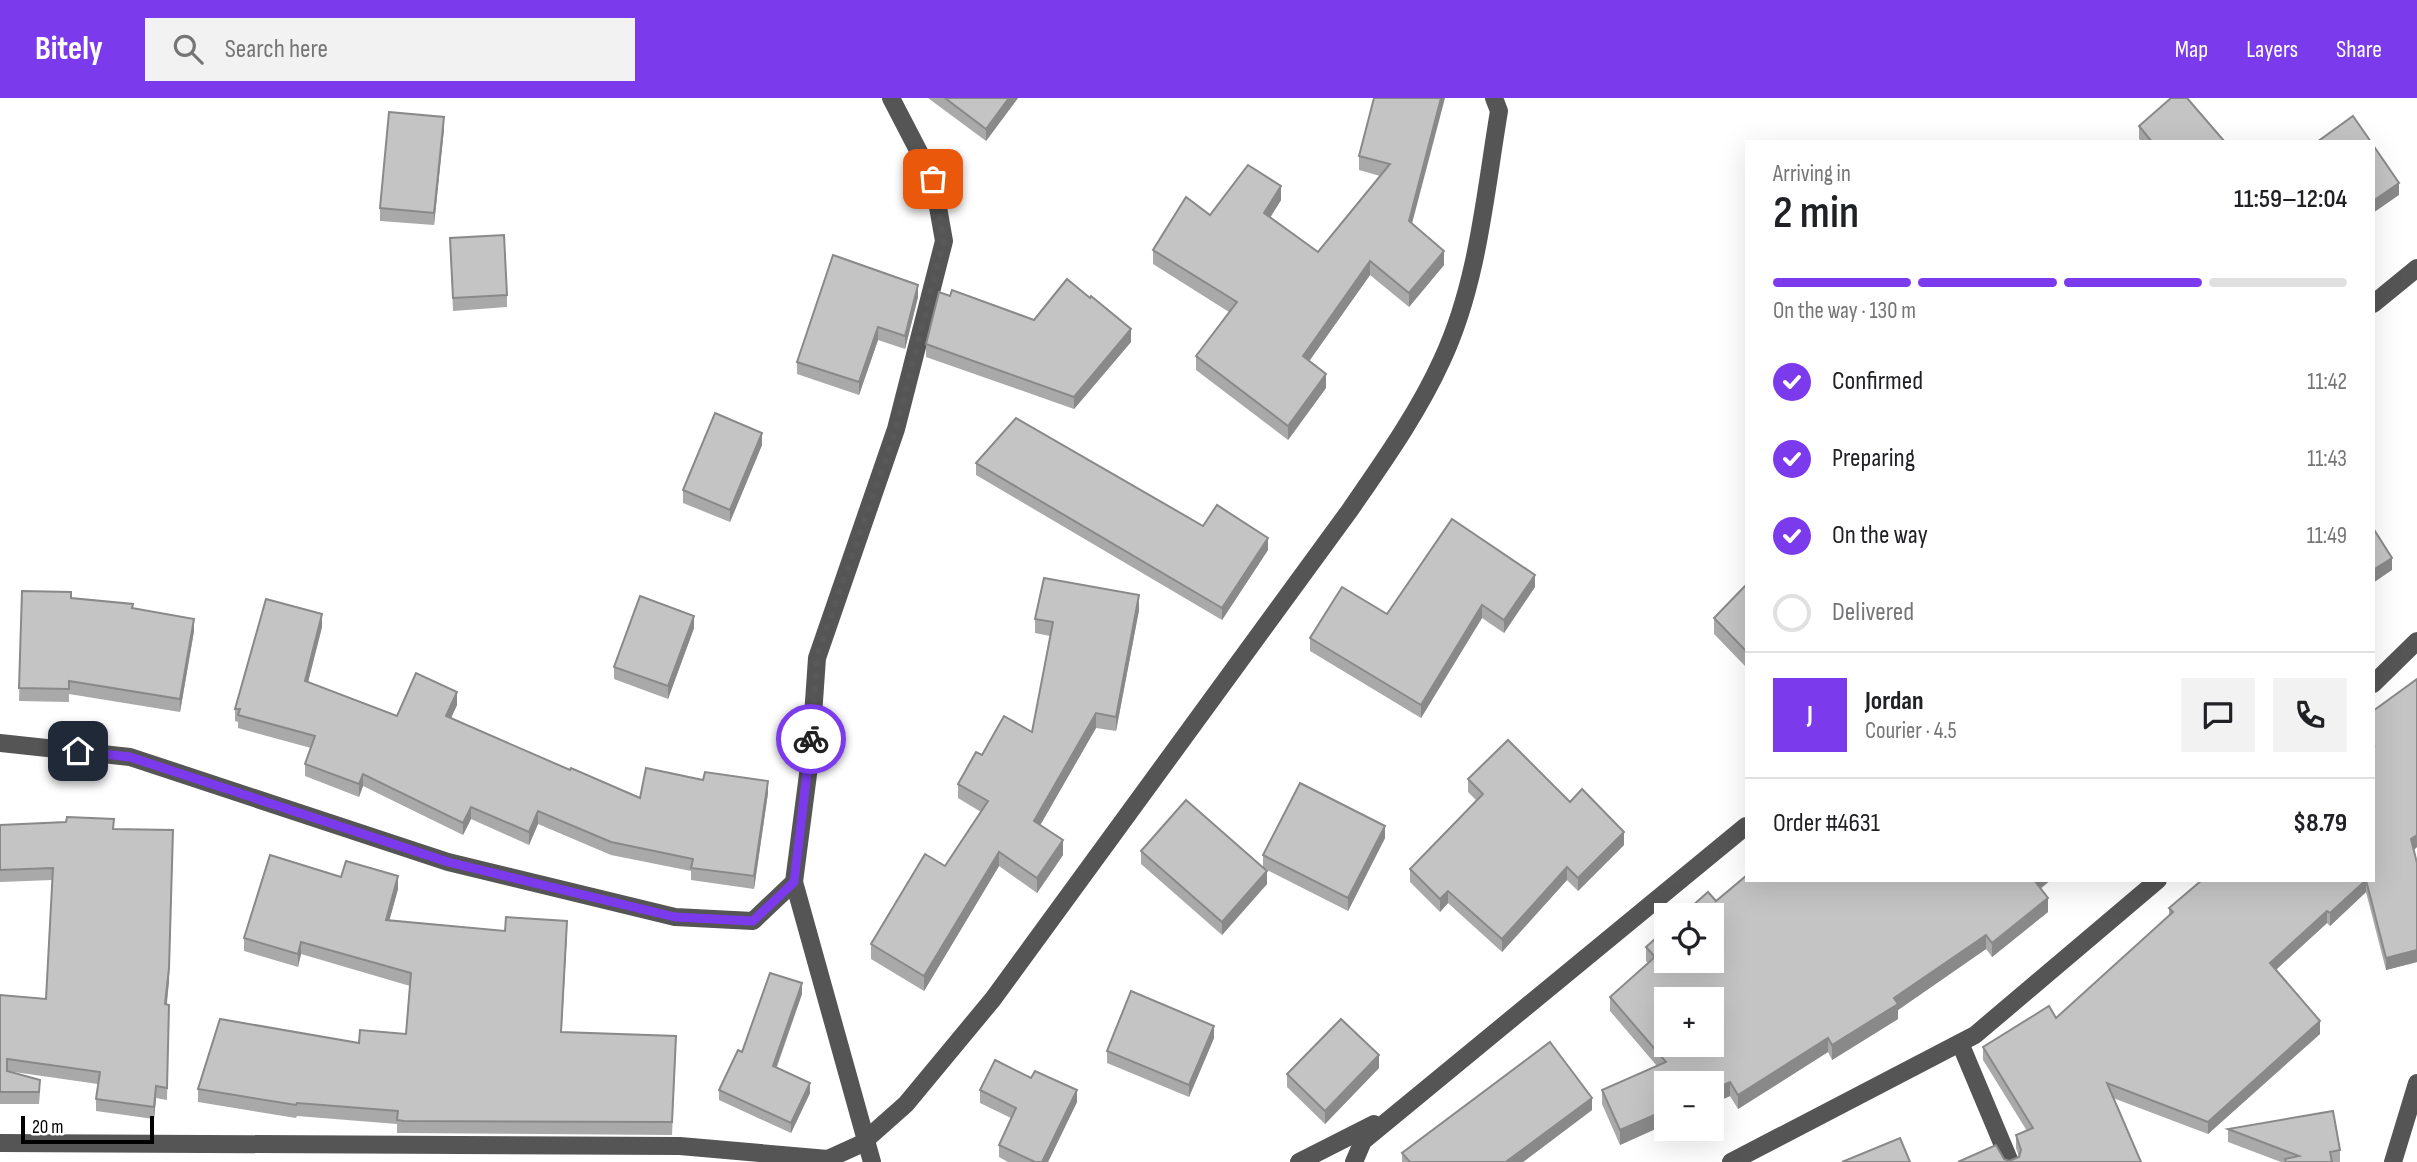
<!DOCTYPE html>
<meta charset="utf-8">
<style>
:root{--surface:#fff;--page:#f2f2f2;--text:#202124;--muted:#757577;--line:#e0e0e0;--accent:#7c3aed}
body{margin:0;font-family:"Sofia Sans Condensed",sans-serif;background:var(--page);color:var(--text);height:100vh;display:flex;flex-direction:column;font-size:26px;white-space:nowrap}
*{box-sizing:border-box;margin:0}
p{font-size:23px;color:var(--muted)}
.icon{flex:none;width:38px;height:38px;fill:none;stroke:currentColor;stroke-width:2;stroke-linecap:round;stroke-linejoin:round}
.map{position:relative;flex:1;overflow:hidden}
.sheet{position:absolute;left:1745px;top:42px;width:630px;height:742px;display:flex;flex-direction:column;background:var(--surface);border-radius:0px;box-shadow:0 7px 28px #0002}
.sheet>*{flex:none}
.fabs{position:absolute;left:1654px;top:805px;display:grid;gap:14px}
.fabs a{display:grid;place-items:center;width:70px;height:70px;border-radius:0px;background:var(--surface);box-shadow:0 7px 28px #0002;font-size:35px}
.scale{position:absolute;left:21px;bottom:18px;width:133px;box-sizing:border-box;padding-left:7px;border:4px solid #000;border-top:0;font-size:19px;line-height:24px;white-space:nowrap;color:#000;-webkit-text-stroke:5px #fff;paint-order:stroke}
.pin{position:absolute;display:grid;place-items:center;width:60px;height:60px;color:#fff;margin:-30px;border-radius:14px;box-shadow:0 4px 10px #0006}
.courier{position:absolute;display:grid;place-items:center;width:70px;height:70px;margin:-35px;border:5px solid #7c3aed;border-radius:50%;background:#fff;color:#222;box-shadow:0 2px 9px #0007}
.summary em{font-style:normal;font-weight:600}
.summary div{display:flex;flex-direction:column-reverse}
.summary{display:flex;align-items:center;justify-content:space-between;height:119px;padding:0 28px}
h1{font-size:46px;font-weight:600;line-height:52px}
.bar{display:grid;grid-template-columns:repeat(4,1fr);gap:10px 7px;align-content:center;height:84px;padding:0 28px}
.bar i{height:9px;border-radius:5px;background:var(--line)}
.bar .selected{background:var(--accent)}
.bar p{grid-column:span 4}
.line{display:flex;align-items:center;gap:18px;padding:0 28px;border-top:2px solid var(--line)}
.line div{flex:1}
.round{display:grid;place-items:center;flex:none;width:74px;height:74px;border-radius:0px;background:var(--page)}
ol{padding:0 28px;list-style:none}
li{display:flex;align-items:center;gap:21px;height:77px}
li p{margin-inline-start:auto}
li .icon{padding:7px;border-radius:50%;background:var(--accent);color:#fff;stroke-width:4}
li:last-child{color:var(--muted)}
li i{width:38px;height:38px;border:4px solid var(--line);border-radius:50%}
header{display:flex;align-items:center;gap:42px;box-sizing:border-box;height:98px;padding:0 35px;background:var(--accent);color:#fff}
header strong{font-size:33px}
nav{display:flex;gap:38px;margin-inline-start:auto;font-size:24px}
.search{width:490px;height:63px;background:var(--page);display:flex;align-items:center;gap:18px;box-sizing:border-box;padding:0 24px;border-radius:0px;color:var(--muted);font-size:26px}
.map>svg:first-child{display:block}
</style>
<header>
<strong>Bitely</strong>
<div class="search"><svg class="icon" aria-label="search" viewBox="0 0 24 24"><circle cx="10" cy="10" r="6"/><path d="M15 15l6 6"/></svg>Search here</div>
<nav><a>Map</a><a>Layers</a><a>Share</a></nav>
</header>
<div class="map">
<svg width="2417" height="1064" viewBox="0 0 2417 1064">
<rect width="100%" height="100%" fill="#fff"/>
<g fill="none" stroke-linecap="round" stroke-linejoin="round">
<g stroke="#555" stroke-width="18">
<polyline points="2373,206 2417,170"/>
<polyline points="2373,586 2417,543"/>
<polyline points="0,645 130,659 448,764 675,819 753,823 794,784 810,661 817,560 896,331 944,143 933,81 891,0"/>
<polyline points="794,784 872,1064"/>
<polyline points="1960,945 2010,1064"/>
<path d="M0 1045 680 1048 828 1061 861 1046 906 1006 993 901 1350 412C1383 364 1418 315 1442 262 1478 185 1485 96 1499 13L1494 0"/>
<polyline points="1299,1064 1374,1026"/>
<polyline points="1354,1064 1363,1043 1746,728"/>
<polyline points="1731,1064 1975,937 2158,782"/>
<polyline points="2393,1064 2417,985"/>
</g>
</g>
<g fill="#a9a9a9">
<polygon points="928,0 1018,0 986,43"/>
<polygon points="1374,0 1412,126 1444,167 1409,209 1370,177 1309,263 1326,290 1288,342 1196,272 1196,258 1229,214 1153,166 1153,152 1210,117 1281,102 1270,120 1318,154 1380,78 1359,72 1359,58"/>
<polygon points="2139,28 2225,44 2142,44 2139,41"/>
<polygon points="444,31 434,127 380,123 380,110"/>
<polygon points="450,140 507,197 507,209 453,213"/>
<polygon points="950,198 1034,222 1131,244 1074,311 926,259 926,246"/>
<polygon points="918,199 905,251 878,242 859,297 797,276 797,264"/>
<polygon points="762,347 730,424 683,405 683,392"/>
<polygon points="976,365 1203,428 1268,452 1222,522 976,377"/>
<polygon points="1746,487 1746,569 1714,536 1714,520"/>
<polygon points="1535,489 1504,535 1482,520 1421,620 1310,553 1310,540 1387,516"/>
<polygon points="22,493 133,510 194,533 180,614 69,596 69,604 19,603"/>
<polygon points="1139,512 1116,633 1096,630 1040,727 1063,757 1037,795 999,768 924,893 871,861 871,846 945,768 981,714 958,700 958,686 982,657 1032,634 1050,538 1035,535 1035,521"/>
<polygon points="322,529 308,584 397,618 457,607 451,620 570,672 640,700 768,695 754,791 691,782 691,773 611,757 538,726 529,747 471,721 463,737 363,688 359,699 305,678 305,666 311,650 238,630 238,624 235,623 235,611"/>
<polygon points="694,530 668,601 614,581 614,569"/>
<polygon points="2373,613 2417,749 2414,752 2417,765 2417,864 2386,872 2366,794 2330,828 2327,825 2276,872 2320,936 2208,1036 2113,1000 2141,1064 1958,1064 2004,1061 2009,1063 2019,1059 2016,1050 2016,1037 2027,1033 1983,962 1983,949 2056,920 2169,817 2169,810 2373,782"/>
<polygon points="1468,681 1570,704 1624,747 1578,793 1567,782 1502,854 1448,805 1440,814 1410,784 1410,771 1477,703 1468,694"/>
<polygon points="0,727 114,731 169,883 167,906 169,907 167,1002 156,1000 154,1021 96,1013 96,1001 98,986 7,973 40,994 39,1006 0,1006 0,897 46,901 52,782 0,784"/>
<polygon points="1385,740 1348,813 1263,770 1263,757"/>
<polygon points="1141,753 1267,786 1222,837 1141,766"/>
<polygon points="341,779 398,791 389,822 505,833 567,835 561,934 676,951 672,1037 404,1035 397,1035 397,1026 297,1018 296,1020 198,1004 198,991 359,945 406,936 410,888 301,856 298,869 244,853 244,840"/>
<polygon points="2041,790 2048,814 1992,859 1986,851 1898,912 1898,921 1832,962 1828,954 1738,1011 1730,998 1620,1047 1602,1006 1602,992 1657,968 1610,913 1610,899 1648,865 1646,863 1646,849 1716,803"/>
<polygon points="802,896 777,969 810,995 791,1035 719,1002 719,992 742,954"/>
<polygon points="1214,940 1189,999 1107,965 1107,953"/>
<polygon points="1379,970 1325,1026 1287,989 1287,976"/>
<polygon points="980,992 1077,1004 1048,1064 1008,1064 999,1059 999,1047 1011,1020 980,1005"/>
<polygon points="1592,1012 1523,1064 1402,1064 1402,1055"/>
<polygon points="2228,1031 2340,1052 2340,1064 2281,1064 2228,1044"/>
</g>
<g fill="#898989">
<polygon points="1009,0 1018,0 986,43 986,31"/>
<polygon points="1441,0 1445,0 1409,137 1409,123"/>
<polygon points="444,19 444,31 434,127 434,115"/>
<polygon points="2399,85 2399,97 2373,115 2373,103"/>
<polygon points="1281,88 1281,102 1264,129 1264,115"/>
<polygon points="1444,153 1444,167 1409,209 1409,195"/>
<polygon points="1370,163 1370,177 1303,272 1303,258"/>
<polygon points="918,187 918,199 905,251 905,238"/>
<polygon points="878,229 878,242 859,297 859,284"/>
<polygon points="1131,231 1131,244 1074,311 1074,299"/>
<polygon points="1326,276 1326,290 1288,342 1288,328"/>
<polygon points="762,335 762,347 730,424 730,412"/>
<polygon points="1268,440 1268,452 1222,522 1222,510"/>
<polygon points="2392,460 2392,472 2373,485 2373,472"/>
<polygon points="1535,477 1535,489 1504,535 1504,522"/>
<polygon points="1139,497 1139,512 1116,633 1116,619"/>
<polygon points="1482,507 1482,520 1421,620 1421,607"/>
<polygon points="322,516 322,529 305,596 305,583"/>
<polygon points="694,518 694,530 668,601 668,588"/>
<polygon points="194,521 194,533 180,614 180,601"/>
<polygon points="457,594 457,607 446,631 446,618"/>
<polygon points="1096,615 1096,630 1034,738 1034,723"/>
<polygon points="363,676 363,688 359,699 359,686"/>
<polygon points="768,683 768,695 754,791 754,778"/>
<polygon points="471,709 471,721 463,737 463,725"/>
<polygon points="538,713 538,726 529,747 529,734"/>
<polygon points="1385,728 1385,740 1348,813 1348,800"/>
<polygon points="1624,734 1624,747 1578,793 1578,780"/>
<polygon points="2417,737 2417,749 2411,754 2411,741"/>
<polygon points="1063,742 1063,757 1037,795 1037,780"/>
<polygon points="173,744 169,883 165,918"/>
<polygon points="999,754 999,768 924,893 924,878"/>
<polygon points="1567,769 1567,782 1502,854 1502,841"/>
<polygon points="1267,773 1267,786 1222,837 1222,824"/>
<polygon points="398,778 398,791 386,835 386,822"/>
<polygon points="2034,782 2051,782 2034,796"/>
<polygon points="2366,782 2366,794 2330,828 2330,815"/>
<polygon points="1448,793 1448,805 1440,814 1440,801"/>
<polygon points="2048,800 2048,814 1992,859 1992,845"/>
<polygon points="2327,813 2327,825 2270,877 2270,865"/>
<polygon points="567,823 567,835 561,947 561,934"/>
<polygon points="1986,837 1986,851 1898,912 1898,921 1832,962 1832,947 1894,900"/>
<polygon points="301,844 301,856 298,869 298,856"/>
<polygon points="2417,852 2417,864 2386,872 2386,860"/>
<polygon points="802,885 802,896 773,978 773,968"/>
<polygon points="2320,923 2320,936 2208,1036 2208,1024"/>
<polygon points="1214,928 1214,940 1189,999 1189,987"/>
<polygon points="1828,940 1828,954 1738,1011 1738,997"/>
<polygon points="1379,957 1379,970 1325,1026 1325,1013"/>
<polygon points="1730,984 1730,998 1712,1006 1712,992"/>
<polygon points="810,985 810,995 791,1035 791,1025"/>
<polygon points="156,988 156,1000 154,1021 154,1009"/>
<polygon points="1077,992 1077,1004 1048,1064 1042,1064"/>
<polygon points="1592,1000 1592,1012 1523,1064 1507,1064"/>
<polygon points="1666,1012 1666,1026 1620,1047 1620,1032"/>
</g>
<g fill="#c4c4c4" stroke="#898989" stroke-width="2" fill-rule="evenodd">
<polygon points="945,0 1009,0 986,31"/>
<polygon points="1374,0 1441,0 1409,123 1444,153 1409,195 1370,163 1303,258 1326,276 1288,328 1196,258 1237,204 1153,152 1186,99 1210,117 1248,67 1281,88 1264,115 1318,154 1390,66 1359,58"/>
<polygon points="2171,0 2187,0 2225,44 2152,44 2139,28"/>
<polygon points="389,14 444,19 434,115 380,110"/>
<polygon points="2353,18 2371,44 2317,44"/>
<polygon points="2373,47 2399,85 2373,103"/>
<polygon points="504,137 507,197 453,200 450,140"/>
<polygon points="833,157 918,187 905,238 878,229 859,284 797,264"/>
<polygon points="1067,181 1090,200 1091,198 1131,231 1074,299 926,246 939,194 950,198 952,192 1034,222"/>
<polygon points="715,315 762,335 730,412 683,392"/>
<polygon points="1016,320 1203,428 1217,407 1268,440 1222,510 976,365"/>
<polygon points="1452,421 1535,477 1504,522 1482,507 1421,607 1310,540 1342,489 1387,516"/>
<polygon points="2373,430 2392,460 2373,472"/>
<polygon points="1044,480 1139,497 1116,619 1096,615 1034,723 1063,742 1037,780 999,754 924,878 871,846 925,756 945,768 988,703 958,686 976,654 982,657 1004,618 1032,634 1053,524 1035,521"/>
<polygon points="1746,487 1746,553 1714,520"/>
<polygon points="22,493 71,494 71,500 133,506 132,510 194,521 180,601 69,583 69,591 19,590"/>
<polygon points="640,498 694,518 668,588 614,569"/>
<polygon points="266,501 322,516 305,583 397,618 416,575 457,594 446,618 570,672 571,670 640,700 646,670 703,682 705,674 768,683 754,778 691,770 693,761 611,744 538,713 529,734 471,709 463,725 363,676 359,686 305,666 315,638 238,617 240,611 235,611"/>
<polygon points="2417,581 2417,737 2411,741 2417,765 2417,852 2386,860 2366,782 2373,782 2373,648 2374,648 2373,646 2373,613"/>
<polygon points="1508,642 1570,704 1582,691 1624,734 1578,780 1567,769 1502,841 1448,793 1440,801 1410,771 1483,696 1468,681"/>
<polygon points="1300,685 1385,728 1348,800 1263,757"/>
<polygon points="1186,702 1267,773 1222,824 1141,753"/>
<polygon points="67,719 114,721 113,731 173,732 169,870 165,906 169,907 167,990 156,988 154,1009 96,1001 100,974 7,961 7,973 40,982 39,994 0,994 0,897 46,901 53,770 0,772 0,727 66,724"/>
<polygon points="270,757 341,779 346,763 398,778 386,822 505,833 506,819 567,823 561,934 676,938 672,1024 404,1023 397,1022 398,1013 297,1005 296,1007 198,991 220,921 359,945 360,932 406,936 411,875 301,844 298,856 244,840"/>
<path d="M1746 778V782H2034L2048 800 1992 845 1986 837 1894 900 1898 906 1832 947 1828 940 1738 997 1730 984 1712 992V985H1666V1012L1620 1032 1602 992 1666 964 1610 899 1655 859 1646 849 1666 831V863H1712V817H1682L1708 794 1716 803ZM1666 901H1712V947H1666Z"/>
<polygon points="2202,782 2366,782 2330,815 2327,813 2270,865 2320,923 2208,1024 2107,985 2141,1064 1958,1064 1996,1047 2004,1061 2009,1063 2019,1059 2021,1052 2016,1037 2033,1030 1983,949 2049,908 2056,920 2173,814 2169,810"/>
<polygon points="770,875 802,885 773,968 810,985 791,1025 719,992 738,952 742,954"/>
<polygon points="1131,893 1214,928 1189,987 1107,953"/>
<polygon points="1341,921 1379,957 1325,1013 1287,976"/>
<polygon points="1550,944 1592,1000 1507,1063 1507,1064 1410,1064 1402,1055"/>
<polygon points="995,962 1031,980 1035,973 1077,992 1042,1064 1035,1064 999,1047 1016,1010 980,992"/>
<polygon points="2333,1013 2340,1052 2330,1054 2332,1064 2286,1064 2285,1061 2299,1058 2228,1031"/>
<polygon points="1900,1040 1910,1064 1842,1064"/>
</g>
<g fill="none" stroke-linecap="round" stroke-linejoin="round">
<polyline stroke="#595959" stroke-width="7" stroke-dasharray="0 12.6" points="811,641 817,559 896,331 944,142 933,81"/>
<polyline stroke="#7c3aed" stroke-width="9" points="78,653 130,659 448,764 675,819 753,823 794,784 811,641"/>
</g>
</svg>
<div class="fabs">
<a><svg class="icon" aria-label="locate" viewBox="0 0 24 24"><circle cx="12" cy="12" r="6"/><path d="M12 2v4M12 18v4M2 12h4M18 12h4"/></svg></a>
<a>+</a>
<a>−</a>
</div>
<div class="scale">20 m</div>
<div class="pin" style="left:933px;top:81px;background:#ea580c"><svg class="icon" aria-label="bag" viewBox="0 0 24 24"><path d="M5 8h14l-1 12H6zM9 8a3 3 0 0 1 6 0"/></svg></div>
<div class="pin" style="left:78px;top:653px;background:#1f2937"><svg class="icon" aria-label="home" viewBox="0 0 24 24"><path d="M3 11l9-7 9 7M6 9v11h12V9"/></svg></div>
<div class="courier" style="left:811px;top:641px"><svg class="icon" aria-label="bike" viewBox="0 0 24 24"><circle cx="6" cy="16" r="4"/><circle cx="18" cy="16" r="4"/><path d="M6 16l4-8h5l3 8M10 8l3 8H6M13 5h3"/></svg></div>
<section class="sheet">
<div class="summary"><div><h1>2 min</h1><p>Arriving in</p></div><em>11:59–12:04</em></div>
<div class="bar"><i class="selected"></i><i class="selected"></i><i class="selected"></i><i></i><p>On the way · 130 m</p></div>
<ol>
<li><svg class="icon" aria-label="check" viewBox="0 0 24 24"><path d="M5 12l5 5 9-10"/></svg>Confirmed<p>11:42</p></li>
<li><svg class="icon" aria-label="check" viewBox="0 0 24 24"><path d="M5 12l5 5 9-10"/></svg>Preparing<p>11:43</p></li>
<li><svg class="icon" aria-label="check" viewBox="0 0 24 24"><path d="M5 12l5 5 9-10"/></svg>On the way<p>11:49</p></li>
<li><i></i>Delivered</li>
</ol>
<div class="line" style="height:126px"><b class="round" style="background:var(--accent);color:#fff">J</b><div><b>Jordan</b><p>Courier · 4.5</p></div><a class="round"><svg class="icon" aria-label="chat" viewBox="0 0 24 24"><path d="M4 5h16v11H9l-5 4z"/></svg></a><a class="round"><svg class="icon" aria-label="phone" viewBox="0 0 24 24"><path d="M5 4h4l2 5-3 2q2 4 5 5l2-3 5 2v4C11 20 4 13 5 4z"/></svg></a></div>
<div class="line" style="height:91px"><div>Order #4631</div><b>$8.79</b></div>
</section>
</div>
